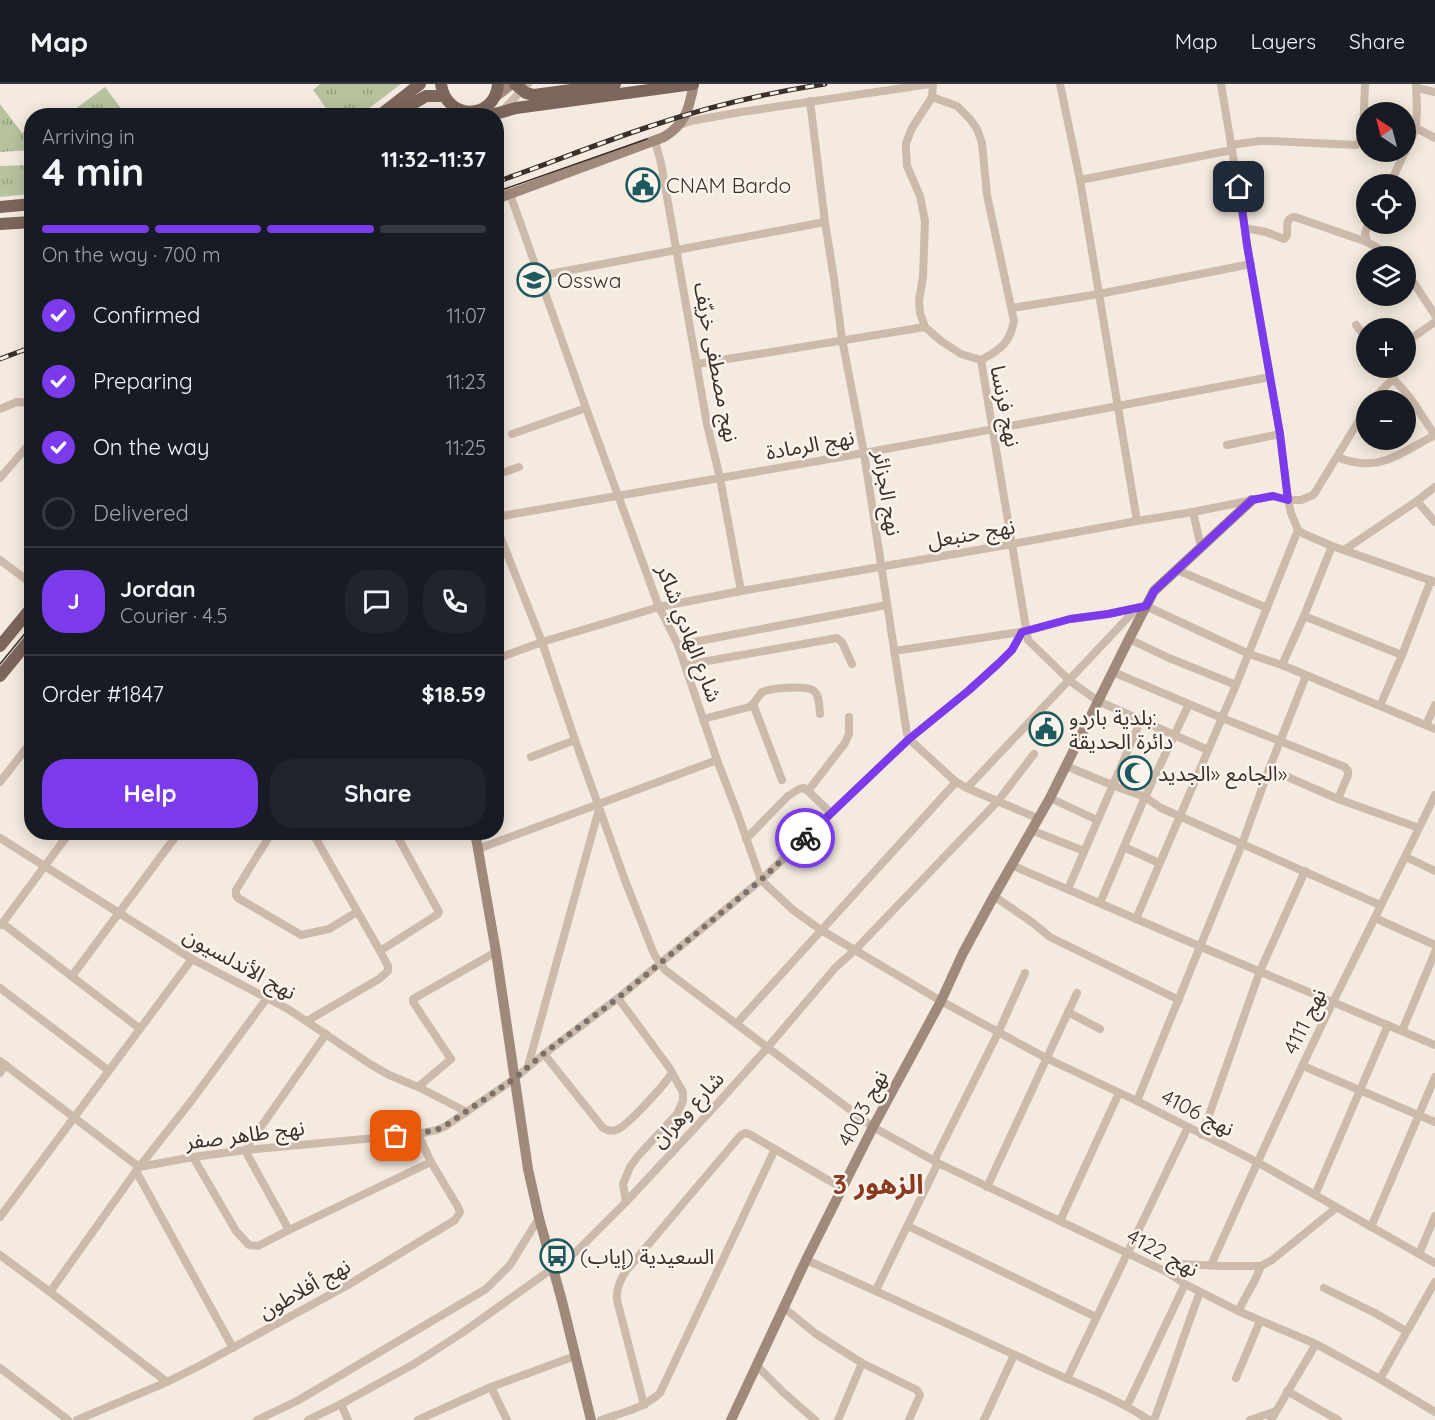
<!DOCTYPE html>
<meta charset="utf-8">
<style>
:root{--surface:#171b24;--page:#20242c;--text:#f1f3f6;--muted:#9ea1a6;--line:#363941;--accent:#7c3aed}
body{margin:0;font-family:Quicksand,"Noto Sans Arabic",sans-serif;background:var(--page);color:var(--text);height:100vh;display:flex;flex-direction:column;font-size:22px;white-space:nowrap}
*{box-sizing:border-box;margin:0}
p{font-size:20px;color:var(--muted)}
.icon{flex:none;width:33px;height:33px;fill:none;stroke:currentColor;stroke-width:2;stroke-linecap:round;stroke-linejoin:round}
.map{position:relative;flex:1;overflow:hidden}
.drawer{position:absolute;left:24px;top:24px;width:480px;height:732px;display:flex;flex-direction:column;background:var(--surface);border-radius:24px;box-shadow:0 3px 15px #0003}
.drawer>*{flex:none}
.needle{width:39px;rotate:324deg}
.buttons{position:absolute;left:1356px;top:18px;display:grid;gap:12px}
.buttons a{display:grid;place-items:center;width:60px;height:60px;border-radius:50%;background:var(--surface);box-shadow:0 3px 15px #0003;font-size:30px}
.pin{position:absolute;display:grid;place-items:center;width:51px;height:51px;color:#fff;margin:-26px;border-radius:12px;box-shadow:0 3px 9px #0006}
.courier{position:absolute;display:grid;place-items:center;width:60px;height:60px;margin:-30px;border:4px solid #7c3aed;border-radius:50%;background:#fff;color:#222;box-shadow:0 2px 8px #0007}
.headline em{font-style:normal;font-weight:700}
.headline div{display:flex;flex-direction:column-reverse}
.headline{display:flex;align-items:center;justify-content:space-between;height:102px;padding:0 18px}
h1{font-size:39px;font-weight:700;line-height:45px}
.bar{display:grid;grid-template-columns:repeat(4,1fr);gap:9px 6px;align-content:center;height:72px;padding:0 18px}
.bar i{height:8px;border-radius:4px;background:var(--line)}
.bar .current{background:var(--accent)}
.bar p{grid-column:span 4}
.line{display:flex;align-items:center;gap:15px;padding:0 18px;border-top:2px solid var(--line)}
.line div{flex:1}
.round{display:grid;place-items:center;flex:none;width:63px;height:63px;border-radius:24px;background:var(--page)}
ol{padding:0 18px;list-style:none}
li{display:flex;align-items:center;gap:18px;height:66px}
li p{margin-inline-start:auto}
li .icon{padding:6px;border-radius:50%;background:var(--accent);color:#fff;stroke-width:4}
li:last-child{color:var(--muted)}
li i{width:33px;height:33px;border:3px solid var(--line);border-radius:50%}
.cta{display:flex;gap:12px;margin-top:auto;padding:12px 18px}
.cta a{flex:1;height:69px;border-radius:24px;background:var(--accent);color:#fff;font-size:24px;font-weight:700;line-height:69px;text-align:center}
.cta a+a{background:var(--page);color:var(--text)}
header{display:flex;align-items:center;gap:36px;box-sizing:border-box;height:84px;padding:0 30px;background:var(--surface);border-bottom:2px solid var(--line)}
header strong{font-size:28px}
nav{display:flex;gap:33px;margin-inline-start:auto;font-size:21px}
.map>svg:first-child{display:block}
</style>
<header>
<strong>Map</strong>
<nav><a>Map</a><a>Layers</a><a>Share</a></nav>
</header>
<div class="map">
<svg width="1435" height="1336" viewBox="0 0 1435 1336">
<defs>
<pattern id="grass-tufts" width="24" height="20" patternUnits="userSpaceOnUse" patternTransform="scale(1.5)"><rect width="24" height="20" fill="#b7c39e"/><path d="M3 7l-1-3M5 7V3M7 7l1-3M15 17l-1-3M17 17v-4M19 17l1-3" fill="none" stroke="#969f81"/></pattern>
</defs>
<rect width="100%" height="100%" fill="#f4eadf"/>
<g fill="url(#grass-tufts)">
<polygon points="320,0 401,0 360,31 325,31 329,28 313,6"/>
<polygon points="105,3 126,31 67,31"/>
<polygon points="0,20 22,49 31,43 31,55 28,57 31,61 31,66 0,68"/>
<polygon points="31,81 31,110 0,113 0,82"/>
</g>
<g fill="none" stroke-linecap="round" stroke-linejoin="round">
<g stroke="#ccbaaa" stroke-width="8">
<polyline points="933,0 932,13 912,44 906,59 906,66 907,82 920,112 925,137 923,193 919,216 920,229 925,243 941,257 961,270 981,276"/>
<polyline points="1060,0 1080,96 1137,437"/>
<polyline points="1221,0 1245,144 1247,161 1280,350 1288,416 1291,429 1298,446 1304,450 1332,462 1435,498"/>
<polyline points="1417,4 1435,8"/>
<path d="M932 13 957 22 970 35 977 45 982 59 987 111 1014 237C1010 259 1000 266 981 276"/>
<polyline points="810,17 825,138 834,195 842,255 864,369 907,650 909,655 956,698 967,704 1037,734"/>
<polyline points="502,27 528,0"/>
<polyline points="680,41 691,37 741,28 930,0"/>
<polyline points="1416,44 1435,54"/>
<polyline points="655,57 661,79 707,340 720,394 741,507"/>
<polyline points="1231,61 1259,57 1272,57 1356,61 1362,55 1363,50 1365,0"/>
<polyline points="1080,96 1232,66"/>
<polyline points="1390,100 1416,44 1417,25 1416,0"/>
<polyline points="510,110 586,324 659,523 678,561 717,676 737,728 761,796 793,826 821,846 941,917 1046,974 1137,1017 1257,1078 1435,1179"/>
<polyline points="1368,140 1365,150 1367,158 1392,172"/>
<path d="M1245 144 1266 148 1284 155 1287 152C1288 144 1284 134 1295 133L1367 158"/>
<polyline points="1406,187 1435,231"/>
<polyline points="539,192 825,138"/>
<polyline points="1012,224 1099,210 1251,180"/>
<polyline points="1356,241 1366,254"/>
<polyline points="1406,258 1435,238"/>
<polyline points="981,276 1028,556 1070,597 1098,617 1208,666"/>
<polyline points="697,280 925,243"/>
<path d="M1393 295C1411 311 1421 332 1435 351"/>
<polyline points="1372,316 1393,295 1394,289 1390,284"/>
<polyline points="0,325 17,318 32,319"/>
<polyline points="512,350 586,324"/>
<polyline points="1227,361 1280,350"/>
<path d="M1337 373C1380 390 1398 370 1435 351"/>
<polyline points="496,391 519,383"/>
<polyline points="0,394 32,357"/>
<polyline points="1417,417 1435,403"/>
<polyline points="1193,428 1201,463"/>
<polyline points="496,433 864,369 1118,322 1270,293"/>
<polyline points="496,442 542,558 575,656 626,799 654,870 665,886 873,1043 938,1079 1167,1188 1185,1200 1238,1227 1316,1260 1380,1295 1435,1328"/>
<polyline points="1344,466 1417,417 1435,438"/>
<polyline points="0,476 32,500"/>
<polyline points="1177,486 1267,524"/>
<polyline points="1304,532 1402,571"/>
<polyline points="1129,555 1169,574 1236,601"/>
<polyline points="678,561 887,521"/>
<polyline points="894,567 1027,547 1070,535 1108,530 1146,522 1249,570 1282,581 1435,645"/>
<polyline points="496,575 542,558 659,523 741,507 1012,460 1137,437 1193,428 1273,412 1288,416 1301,416 1313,411 1316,407 1366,325"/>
<polyline points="685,581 837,554 842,558 852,580"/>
<polyline points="1282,581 1304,532 1332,462"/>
<polyline points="1113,588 1222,634 1345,683 1348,687 1348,691 1338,715"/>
<polyline points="753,620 782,696"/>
<polyline points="1380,622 1402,571 1431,496"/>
<path d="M703 635 749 623 753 620 762 608C771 604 806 601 814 607 820 612 819 623 820 630"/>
<polyline points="1426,641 1435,621"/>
<polyline points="531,673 575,656"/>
<polyline points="1066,682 1112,701 1145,713 1161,724 1179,732 1380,821"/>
<polyline points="1269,685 1338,715 1419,744"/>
<polyline points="0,698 32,657"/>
<polyline points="967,704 1137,524"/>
<polyline points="808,707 845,659 849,650 849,633"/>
<polyline points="1050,714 1097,736"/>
<polyline points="1031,746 1084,767"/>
<polyline points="272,748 236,806 236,811 238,814 301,851 329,845 357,828"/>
<polyline points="0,754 192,875 288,925 370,980 389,991 418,1003 467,1028"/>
<polyline points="746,755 788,712 799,705 804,704 808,707 831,729"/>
<polyline points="1124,763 1159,779"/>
<polyline points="478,765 717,676"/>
<polyline points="1406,773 1435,787"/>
<polyline points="1011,781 1199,862 1435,961"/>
<polyline points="1068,805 1141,636"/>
<polyline points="994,812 1033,839 1050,853 1179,916"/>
<polyline points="1100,819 1145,713 1189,620"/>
<polyline points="1375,834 1435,861"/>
<polyline points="1136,835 1236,601 1298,446"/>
<polyline points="2,839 139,944"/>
<polyline points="1,841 70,748"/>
<polyline points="380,867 438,830 439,828 395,748"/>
<polyline points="72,892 179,748"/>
<polyline points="0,904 108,986"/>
<polyline points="1068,928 1100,945"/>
<polyline points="307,937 379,895 388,887 388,882 380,867 312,748"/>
<polyline points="737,939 956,698"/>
<polyline points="1402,947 1435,868"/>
<path d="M544 970 603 1044C607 1046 611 1048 616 1046 627 1043 665 1000 672 989L671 986 618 914"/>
<polyline points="0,977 139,1083 193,1073 246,1066 418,1050 437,1046 446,1042 514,995 544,970 618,914 761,796 909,655 968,607 999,579 1012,566 1022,548"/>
<polyline points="528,982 599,725"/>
<polyline points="1303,982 1435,1038"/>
<polyline points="0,989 5,981"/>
<polyline points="418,1003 451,975 413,918 413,915 496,868"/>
<polyline points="1137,1017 1242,760 1269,685 1306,592"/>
<polyline points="1202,1051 1260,887 1305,787"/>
<polyline points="193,1073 236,1147 249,1161 258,1162 289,1146 431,1078"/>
<polyline points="934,1077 998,949 1025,889"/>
<polyline points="136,1087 233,1264"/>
<polyline points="987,1103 1077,909"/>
<polyline points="1315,1111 1388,941"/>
<polyline points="626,1118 623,1100 630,1083 638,1072 677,1030 683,1017 683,1008 672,989"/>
<polyline points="0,1133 192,875"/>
<polyline points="1060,1137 1119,1009"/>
<polyline points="908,1142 1096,1233"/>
<polyline points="1371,1143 1435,993"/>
<polyline points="289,1146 247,1070 246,1066 251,1057 326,950"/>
<polyline points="1419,1170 1435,1132"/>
<polyline points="0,1171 50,1208 167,1298"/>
<path d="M806 1176C880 1208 953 1243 1026 1276 1067 1296 1111 1311 1149 1336"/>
<path d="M1211 1181C1251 1092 1291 1003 1334 916 1368 847 1402 780 1435 711"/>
<polyline points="1167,1188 1180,1180 1223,1182 1261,1182 1272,1176 1336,1124"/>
<polyline points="1324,1204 1375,1229 1406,1247"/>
<polyline points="876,1206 938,1079"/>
<polyline points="50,1208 136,1087 192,1016 267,914"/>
<polyline points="783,1223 816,1250 862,1279"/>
<polyline points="1238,1227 1255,1196 1261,1182"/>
<polyline points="756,1281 784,1309 815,1336"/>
<polyline points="0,1284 68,1336"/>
<polyline points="1236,1294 1260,1237"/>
<polyline points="1067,1295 1188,1043"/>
<polyline points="1380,1295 1435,1198"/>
<polyline points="491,1303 507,1336"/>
<polyline points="1287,1307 1338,1336"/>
<polyline points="341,1320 348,1336"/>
<path d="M644 1321 617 1216C616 1204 620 1197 626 1187L740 1052 745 1049 749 1050 842 1104"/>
<polyline points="1127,1322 1185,1200"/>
<polyline points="77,1336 167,1298 201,1281 348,1201 455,1136 460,1128 458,1123 431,1078 418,1050"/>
<polyline points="257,1336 297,1317 486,1205 510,1181 539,1134"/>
<polyline points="308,1336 341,1320 414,1280 462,1249 577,1167 626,1118 717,1020 768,963 835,884 855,866 998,717 1034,670"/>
<polyline points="418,1336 491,1303 575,1272"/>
<path d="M601 1336C622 1329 644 1324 660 1309L775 1065"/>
<polyline points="838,1336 862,1279 917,1306 920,1311 909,1336"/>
<polyline points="984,1336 1014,1271"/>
<path d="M1154 1336C1170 1294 1184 1250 1200 1208"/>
<polyline points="1250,1336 1276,1327"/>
<polyline points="1271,1336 1316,1260"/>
</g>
<g stroke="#a0897b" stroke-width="10">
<polyline points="494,14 512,0"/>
<path d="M496 115 664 53C686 40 689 24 694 0"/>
<polyline points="475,748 496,868 528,1085 539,1134 562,1217 591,1336"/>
<polyline points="731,1336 806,1176 873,1043 941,917 963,869 994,812 1050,714 1129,555 1154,507 1252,416"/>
</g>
<g stroke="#7c665b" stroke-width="12">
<path d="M441 0C446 37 495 37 498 0"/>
<polyline points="515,0 526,9 534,11 615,0"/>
<polyline points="476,27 495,30 516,24 693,0"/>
<polyline points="379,32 420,0"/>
<polyline points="392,32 426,12 444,12"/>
<polyline points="0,123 32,120"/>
<polyline points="0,140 32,138"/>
<polyline points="0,562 32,523"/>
<polyline points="0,592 32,553"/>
</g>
<g stroke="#3a2f2a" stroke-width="1.5">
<polyline points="496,108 647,55"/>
<polyline points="0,580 32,541"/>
</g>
<g stroke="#3a2f2a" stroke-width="5">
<g id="rail">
<path d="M496 98C548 80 599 59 651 42 707 23 766 9 825 0"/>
<polyline points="0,275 32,263"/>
</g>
</g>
<use href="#rail" stroke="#fbf4ec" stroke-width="3" stroke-dasharray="9" stroke-linecap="butt"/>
</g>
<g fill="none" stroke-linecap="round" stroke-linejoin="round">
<polyline stroke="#7b7069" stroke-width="6" stroke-dasharray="0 10.8" points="396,1052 418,1050 442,1044 514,995 543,970 618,914 761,796 805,754"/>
<polyline stroke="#7c3aed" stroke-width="8" points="805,754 909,655 968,607 999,579 1012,566 1022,548 1070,535 1108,530 1146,522 1154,507 1252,416 1273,412 1288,416 1280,350 1247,161 1239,103"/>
</g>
<defs>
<g id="civic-ring" transform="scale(1.725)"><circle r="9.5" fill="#fbf4ec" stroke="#1e595d" stroke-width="1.5"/><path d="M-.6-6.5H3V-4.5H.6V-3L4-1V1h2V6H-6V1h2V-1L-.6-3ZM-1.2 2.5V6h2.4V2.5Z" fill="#1e595d"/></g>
<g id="school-ring" transform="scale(1.725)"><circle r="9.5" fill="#fbf4ec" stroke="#1e595d" stroke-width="1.5"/><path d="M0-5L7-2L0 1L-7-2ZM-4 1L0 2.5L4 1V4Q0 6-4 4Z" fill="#1e595d"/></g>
<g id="mosque-ring" transform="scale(1.725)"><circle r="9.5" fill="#fbf4ec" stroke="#1e595d" stroke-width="1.5"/><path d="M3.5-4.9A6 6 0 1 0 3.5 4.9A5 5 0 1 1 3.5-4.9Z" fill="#1e595d"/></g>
<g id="bus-ring" transform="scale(1.725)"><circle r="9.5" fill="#fbf4ec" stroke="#1e595d" stroke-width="1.5"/><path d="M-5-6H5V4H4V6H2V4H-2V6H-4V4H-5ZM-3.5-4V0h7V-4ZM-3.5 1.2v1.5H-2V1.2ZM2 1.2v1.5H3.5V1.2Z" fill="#1e595d"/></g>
</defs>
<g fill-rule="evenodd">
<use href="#civic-ring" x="643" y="101"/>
<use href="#school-ring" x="534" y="196"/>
<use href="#civic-ring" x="1046" y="645"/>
<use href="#mosque-ring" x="1135" y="689"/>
<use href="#bus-ring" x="557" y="1172"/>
</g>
<g text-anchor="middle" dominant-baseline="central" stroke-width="5" stroke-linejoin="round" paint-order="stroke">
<g font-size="21" fill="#3a2f2a" stroke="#fbf4ec" text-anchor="start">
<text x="666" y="101">CNAM Bardo</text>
<text x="557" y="196">Osswa</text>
<text x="1069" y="633">بلدية باردو:<tspan x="1069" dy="24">دائرة الحديقة</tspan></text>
<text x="1158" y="689">الجامع «الجديد»</text>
<text x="580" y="1172">السعيدية (إياب)</text>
</g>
<g font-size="21" fill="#3a2f2a" stroke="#fbf4ec">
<text transform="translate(717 278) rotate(79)">نهج مصطفى خريّف</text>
<text transform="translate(1006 322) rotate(79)">نهج فرنسا</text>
<text transform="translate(810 360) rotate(-10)">نهج الرمادة</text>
<text transform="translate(888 409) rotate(81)">نهج الجزائر</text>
<text transform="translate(971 449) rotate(-10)">نهج حنبعل</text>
<text transform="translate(690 549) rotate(69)">شارع الهادي شاكر</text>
<text transform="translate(240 879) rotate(29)">نهج الأندلسيون</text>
<text transform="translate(1304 937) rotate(-64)">نهج 4111</text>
<text transform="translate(862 1024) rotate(-62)">نهج 4003</text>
<text transform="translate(687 1025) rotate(-47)">شارع وهران</text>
<text transform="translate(1198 1028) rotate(27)">نهج 4106</text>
<text transform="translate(245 1050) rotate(-7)">نهج طاهر صفر</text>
<text transform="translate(1163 1168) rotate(28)">نهج 4122</text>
<text transform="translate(304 1204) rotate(-29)">نهج أفلاطون</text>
</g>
<g font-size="27" font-weight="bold" fill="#8b3920" stroke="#fbf4ec">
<text x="878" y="1100">الزهور 3</text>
</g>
</g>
</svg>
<div class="buttons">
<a><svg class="needle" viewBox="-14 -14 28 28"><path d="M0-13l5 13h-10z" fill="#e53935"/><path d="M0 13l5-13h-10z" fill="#9ea1a6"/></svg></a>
<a><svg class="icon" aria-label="locate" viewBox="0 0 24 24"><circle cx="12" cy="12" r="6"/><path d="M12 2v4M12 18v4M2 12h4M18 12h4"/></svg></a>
<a><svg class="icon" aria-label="layers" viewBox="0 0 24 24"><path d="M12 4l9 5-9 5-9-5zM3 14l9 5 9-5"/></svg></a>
<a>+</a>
<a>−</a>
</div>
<div class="pin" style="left:396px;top:1052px;background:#ea580c"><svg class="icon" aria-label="bag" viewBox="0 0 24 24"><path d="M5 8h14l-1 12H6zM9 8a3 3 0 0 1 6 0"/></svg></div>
<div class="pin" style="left:1239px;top:103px;background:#1f2937"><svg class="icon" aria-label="home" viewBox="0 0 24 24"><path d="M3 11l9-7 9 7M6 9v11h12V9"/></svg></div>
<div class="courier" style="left:805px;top:754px"><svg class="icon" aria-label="bike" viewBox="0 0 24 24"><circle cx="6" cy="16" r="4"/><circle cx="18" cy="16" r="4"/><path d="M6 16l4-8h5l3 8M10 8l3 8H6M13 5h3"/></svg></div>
<section class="drawer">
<div class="headline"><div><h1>4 min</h1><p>Arriving in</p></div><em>11:32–11:37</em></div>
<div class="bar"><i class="current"></i><i class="current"></i><i class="current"></i><i></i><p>On the way · 700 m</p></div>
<ol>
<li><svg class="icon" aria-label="check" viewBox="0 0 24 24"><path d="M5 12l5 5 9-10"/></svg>Confirmed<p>11:07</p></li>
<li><svg class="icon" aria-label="check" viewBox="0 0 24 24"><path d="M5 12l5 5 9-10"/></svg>Preparing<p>11:23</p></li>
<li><svg class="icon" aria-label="check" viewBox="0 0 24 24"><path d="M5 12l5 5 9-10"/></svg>On the way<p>11:25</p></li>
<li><i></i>Delivered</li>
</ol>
<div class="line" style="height:108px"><b class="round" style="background:var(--accent);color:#fff">J</b><div><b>Jordan</b><p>Courier · 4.5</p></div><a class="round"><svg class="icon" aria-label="chat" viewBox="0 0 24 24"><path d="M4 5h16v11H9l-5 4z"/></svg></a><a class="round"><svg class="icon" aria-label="phone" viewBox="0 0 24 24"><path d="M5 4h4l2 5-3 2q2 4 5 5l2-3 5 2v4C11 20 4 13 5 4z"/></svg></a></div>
<div class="line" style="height:78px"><div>Order #1847</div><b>$18.59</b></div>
<div class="cta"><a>Help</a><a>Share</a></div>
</section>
</div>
